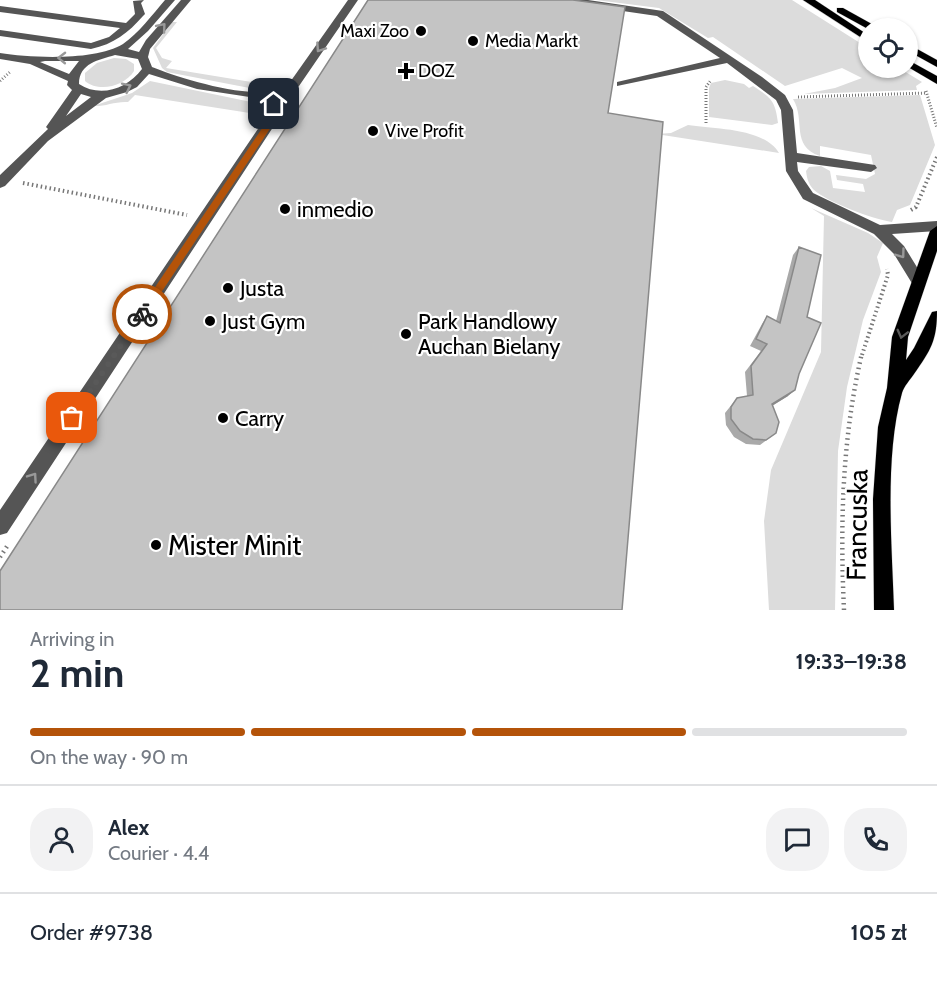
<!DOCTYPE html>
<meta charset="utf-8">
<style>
:root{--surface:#fff;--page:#f2f2f3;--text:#1f2937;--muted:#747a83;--line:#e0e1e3;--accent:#b45309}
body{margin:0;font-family:Cabin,sans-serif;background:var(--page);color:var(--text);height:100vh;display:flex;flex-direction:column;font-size:22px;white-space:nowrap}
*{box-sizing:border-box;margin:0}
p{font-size:20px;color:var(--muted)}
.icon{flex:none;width:33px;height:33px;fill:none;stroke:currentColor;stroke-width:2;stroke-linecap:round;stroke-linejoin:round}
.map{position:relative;height:610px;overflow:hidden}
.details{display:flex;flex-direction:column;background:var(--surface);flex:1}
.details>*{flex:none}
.fabs{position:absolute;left:858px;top:18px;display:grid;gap:12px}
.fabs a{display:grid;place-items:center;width:60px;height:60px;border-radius:50%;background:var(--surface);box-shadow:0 2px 4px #0004;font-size:30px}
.pin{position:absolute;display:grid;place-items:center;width:51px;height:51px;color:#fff;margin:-26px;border-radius:12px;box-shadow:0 3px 9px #0006}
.courier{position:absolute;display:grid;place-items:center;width:60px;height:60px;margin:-30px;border:4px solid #b45309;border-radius:50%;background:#fff;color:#222;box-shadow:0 2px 8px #0007}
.headline em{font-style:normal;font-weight:700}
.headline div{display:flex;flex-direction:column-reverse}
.headline{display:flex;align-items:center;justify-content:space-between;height:102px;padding:0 30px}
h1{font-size:39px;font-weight:700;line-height:45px}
.bar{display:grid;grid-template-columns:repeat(4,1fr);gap:9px 6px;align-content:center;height:72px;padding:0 30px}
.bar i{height:8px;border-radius:4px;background:var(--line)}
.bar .current{background:var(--accent)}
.bar p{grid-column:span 4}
.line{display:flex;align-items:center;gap:15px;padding:0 30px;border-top:2px solid var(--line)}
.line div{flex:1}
.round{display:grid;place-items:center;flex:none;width:63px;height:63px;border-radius:24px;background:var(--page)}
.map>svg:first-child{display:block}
</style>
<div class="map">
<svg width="937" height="610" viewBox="0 0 937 610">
<rect width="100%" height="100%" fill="#fff"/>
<g fill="#dcdcdc">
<polygon points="596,0 792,0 868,48 868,68 899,68 922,82 916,86 917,90 804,94 835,88 862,78 842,68 785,86 713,37 708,38 659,8"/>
<polygon points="172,22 177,22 156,48 162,58 172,61 166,68 276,86 283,78 291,79 285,87 265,91 167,72 162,68 153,48"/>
<path d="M114 58 126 59 134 64V71C125 86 99 93 85 81V73L97 63Z"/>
<path d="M725 80 744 84 749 88 753 86C771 98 775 100 778 123L772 125 709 117V88L711 83Z"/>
<path d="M150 81 261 104 267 107V113L260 124 253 123 256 114 135 95 128 102C115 101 104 107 93 106L132 93Z"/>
<path d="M920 95 935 145 910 205 897 210 892 222C873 219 826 202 813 189 808 183 807 178 806 171L809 167 821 166 830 171 833 188 865 192 863 184 837 180 836 175 866 179 875 174 871 155 820 146V156C790 146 806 120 793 99Z"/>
<path d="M688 125C714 129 765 128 779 153L656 134 671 133Z"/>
<polygon points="811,208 868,233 883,243 877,257 881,272 863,320 847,387 838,451 835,610 769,610 764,521 771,470 821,352 824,216"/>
</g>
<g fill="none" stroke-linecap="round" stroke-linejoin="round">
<g stroke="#dbdbdb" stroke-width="1">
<g id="major">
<polygon points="803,0 815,0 868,35 868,42"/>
<polygon points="837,8 843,8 879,28 868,29 837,12"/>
<polygon points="908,44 937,60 937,67 908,51"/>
<polygon points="908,60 937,76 937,84 908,67"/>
<path d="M937 226V251L908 337 906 360 914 348 932 312 937 311C937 340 931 350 914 374 910 380 904 386 902 393 884 457 892 544 894 610H874L873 499 878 427 887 388 892 337 930 231Z"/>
</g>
</g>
<g stroke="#777" stroke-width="3" stroke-dasharray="1 2" stroke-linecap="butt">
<polyline points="0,81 10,72"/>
<polyline points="926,91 937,128"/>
<polyline points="798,97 926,93"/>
<polyline points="706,123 706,87 711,80"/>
</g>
<g stroke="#777" stroke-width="4" stroke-dasharray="1.5 3" stroke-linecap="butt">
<polyline points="23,183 187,215"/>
<polyline points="911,210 916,207 937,157"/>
<polyline points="862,355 888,275 887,269"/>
</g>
<g stroke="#777" stroke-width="4.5" stroke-dasharray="1.5 4" stroke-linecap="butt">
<polyline points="0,557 8,545"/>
<path d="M844 610C840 524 842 438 862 353"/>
</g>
<g fill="#555" fill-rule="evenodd">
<path d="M144 0 141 3 145 14 143 16C128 33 114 44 91 49L0 36V30L91 43 109 37 120 28 0 12V6L126 23 135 14 133 1Z"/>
<path d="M165 0H175L148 31 128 49 139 52 146 40 181 0H191L150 49 148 57 152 67C179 78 263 105 288 85L348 0H358L299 86 293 92 271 98 279 106 281 115 7 533 0 535V510L270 111 268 106 256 98 197 89 149 74 137 87 127 92 106 98 48 141 5 186 0 188V175L48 129 46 127 72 90 67 85 68 81 30 64 0 59V53C31 58 96 61 123 44 139 33 152 15 165 0ZM115 55 138 59 142 69C127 89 100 98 79 84 79 63 99 60 115 55ZM45 61H79L69 74 40 62ZM81 94 91 97 66 116Z"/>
<polygon points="563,0 588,0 663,11 762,77 785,95 793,110 797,153 875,165 877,168 871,172 797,162 798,171 813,193 880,225 937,221 937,231 892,234 904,246 923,277 925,281 923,285 913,285 894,254 874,234 803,199 786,171 781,110 776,100 727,63 617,86 617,82 720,58 657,16 568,3"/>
</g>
<use href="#major" fill="#000" fill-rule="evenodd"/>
</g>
<polygon fill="#a9a9a9" points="799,247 788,396 772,406 776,433 760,445 746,444 734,437 726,425 725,413 737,398 747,396 745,372 761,351 750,346 762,324 767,316 776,321 793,255"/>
<polygon fill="#898989" points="795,390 788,396 765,410 772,404"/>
<g fill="#c4c4c4" stroke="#898989" stroke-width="1.5">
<polygon points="368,0 573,0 625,7 608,113 663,122 622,610 0,610 0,571"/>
<polygon points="799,247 821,255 807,317 821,323 799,374 795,390 772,404 779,422 776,433 766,440 753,439 740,431 731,419 731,407 737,398 753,395 751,366 767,344 756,339 767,316 780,323"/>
</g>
<defs><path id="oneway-chevron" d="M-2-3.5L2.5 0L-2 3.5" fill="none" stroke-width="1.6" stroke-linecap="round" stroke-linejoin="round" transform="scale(1.5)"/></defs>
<g stroke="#999">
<use href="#oneway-chevron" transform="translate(162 27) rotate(-50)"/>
<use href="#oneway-chevron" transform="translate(320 48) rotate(124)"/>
<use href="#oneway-chevron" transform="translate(62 58) rotate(-179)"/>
<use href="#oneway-chevron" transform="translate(127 87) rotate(-26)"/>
<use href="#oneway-chevron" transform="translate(901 254) rotate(54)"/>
<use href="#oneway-chevron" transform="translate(33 477) rotate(-55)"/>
</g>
<use stroke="#595959" href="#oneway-chevron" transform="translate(902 334) rotate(104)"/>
<polygon fill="#b45309" points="271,103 277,104 280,110 279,115 145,317 139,317 139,311 271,115"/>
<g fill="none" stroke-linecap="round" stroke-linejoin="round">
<polyline stroke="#595959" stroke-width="6" stroke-dasharray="0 10.8" points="72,418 142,314"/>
</g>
<g fill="#000" stroke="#fff" stroke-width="2">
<circle cx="421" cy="31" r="6"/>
<circle cx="473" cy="41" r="6"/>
<path d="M403 62h6v6h6v6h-6v6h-6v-6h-6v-6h6z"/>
<circle cx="373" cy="131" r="6"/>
<circle cx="285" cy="209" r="6"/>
<circle cx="228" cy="288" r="6"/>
<circle cx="210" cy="321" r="6"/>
<circle cx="406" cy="334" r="6"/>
<circle cx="223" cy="418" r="6"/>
<circle cx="156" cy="545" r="6"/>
</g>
<g text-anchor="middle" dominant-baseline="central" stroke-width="4.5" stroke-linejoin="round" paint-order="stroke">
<g font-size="18" fill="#000" stroke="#fff" text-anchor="start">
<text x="409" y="31" text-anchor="end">Maxi Zoo</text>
<text x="485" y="41">Media Markt</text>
<text x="418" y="71">DOZ</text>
<text x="385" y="131">Vive Profit</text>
</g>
<g font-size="22" fill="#000" stroke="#fff" text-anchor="start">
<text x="297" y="209">inmedio</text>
<text x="240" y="288">Justa</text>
<text x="222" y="321">Just Gym</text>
<text x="418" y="321">Park Handlowy<tspan x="418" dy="25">Auchan Bielany</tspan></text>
<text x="235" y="418">Carry</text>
</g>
<g font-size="27" fill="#000" stroke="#fff">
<text transform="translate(857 525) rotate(-89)">Francuska</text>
</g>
<g font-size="27" fill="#000" stroke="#fff" text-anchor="start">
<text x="168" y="545">Mister Minit</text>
</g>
</g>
</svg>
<div class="fabs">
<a><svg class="icon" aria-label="locate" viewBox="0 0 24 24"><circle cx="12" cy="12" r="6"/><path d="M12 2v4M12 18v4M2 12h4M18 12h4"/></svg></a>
</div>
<div class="pin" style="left:72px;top:418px;background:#ea580c"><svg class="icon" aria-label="bag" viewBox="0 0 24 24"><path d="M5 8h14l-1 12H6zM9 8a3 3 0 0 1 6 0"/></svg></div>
<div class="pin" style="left:274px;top:104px;background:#1f2937"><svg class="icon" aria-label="home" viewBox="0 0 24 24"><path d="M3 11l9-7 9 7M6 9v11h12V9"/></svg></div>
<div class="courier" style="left:142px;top:314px"><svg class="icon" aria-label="bike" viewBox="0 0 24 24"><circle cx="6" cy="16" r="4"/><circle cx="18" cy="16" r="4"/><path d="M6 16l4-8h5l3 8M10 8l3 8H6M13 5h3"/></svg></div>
</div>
<section class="details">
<div class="headline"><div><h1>2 min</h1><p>Arriving in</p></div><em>19:33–19:38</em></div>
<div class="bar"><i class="current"></i><i class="current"></i><i class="current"></i><i></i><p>On the way · 90 m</p></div>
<div class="line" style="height:108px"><a class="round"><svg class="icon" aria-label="person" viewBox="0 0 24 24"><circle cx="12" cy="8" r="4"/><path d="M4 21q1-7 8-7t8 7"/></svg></a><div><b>Alex</b><p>Courier · 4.4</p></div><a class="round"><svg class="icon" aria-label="chat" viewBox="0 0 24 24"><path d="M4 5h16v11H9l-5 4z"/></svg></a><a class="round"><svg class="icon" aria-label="phone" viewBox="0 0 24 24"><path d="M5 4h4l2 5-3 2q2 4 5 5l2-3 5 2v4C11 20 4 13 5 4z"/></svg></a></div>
<div class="line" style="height:78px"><div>Order #9738</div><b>105 zł</b></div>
</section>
